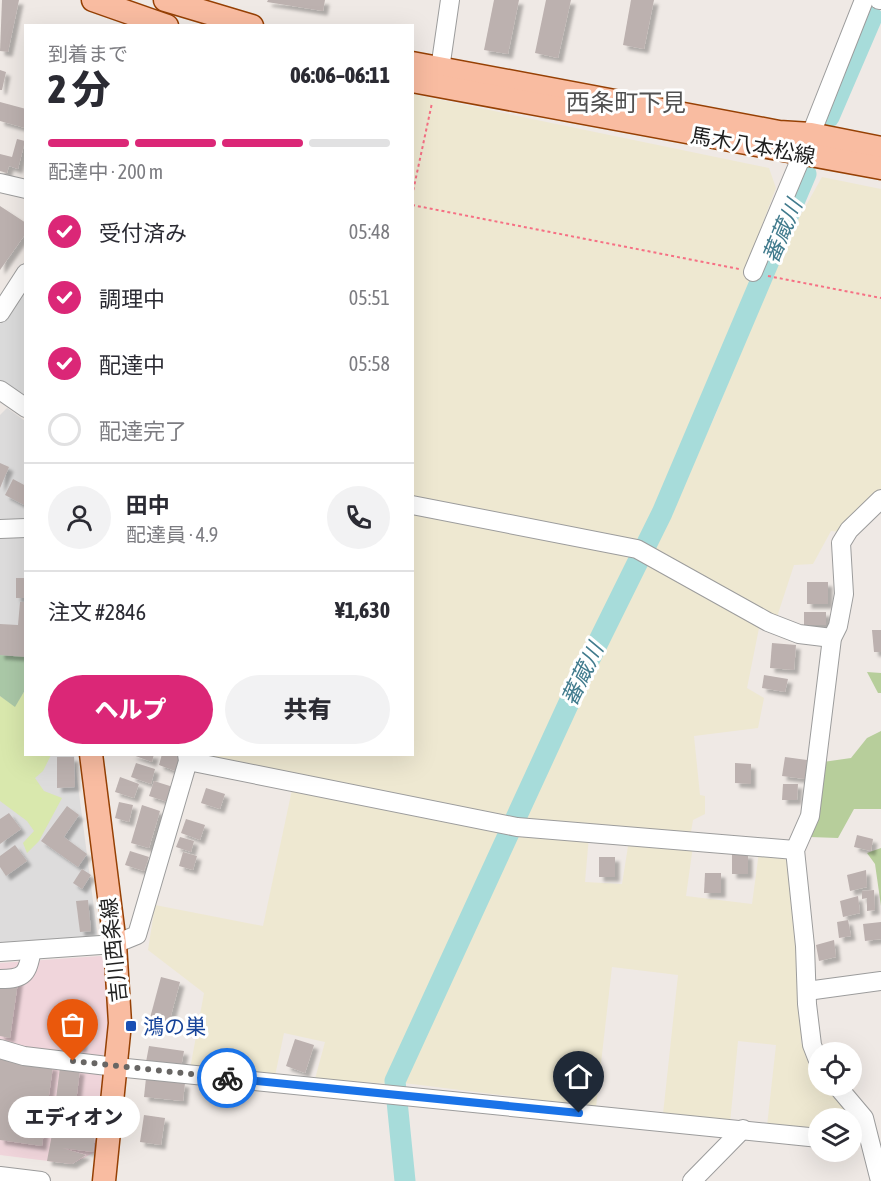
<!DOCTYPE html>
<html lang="ja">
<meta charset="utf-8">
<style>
:root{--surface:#fff;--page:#f2f2f3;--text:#2b2b33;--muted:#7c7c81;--line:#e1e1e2;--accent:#db2777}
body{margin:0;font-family:"Asap Condensed","Noto Sans JP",sans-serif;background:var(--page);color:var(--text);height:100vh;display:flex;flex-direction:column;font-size:22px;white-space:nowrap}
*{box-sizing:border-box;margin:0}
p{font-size:20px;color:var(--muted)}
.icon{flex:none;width:33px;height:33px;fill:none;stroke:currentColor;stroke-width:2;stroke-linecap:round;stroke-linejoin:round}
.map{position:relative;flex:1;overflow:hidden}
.details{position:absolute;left:24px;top:24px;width:390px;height:732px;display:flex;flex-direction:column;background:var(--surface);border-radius:0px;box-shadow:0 6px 24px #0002}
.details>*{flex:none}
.controls{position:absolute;left:808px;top:1042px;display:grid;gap:12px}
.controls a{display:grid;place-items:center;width:54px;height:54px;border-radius:50%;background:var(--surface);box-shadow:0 6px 24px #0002;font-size:30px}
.pin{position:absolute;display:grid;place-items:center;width:51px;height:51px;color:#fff;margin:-62px -26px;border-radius:50% 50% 50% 0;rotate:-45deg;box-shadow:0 0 6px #0007}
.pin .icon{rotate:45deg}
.courier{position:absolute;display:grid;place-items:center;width:60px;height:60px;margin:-30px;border:4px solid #1a73e8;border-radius:50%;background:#fff;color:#222;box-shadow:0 2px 8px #0007}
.bubble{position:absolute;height:42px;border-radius:21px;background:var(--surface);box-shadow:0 6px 24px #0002;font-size:20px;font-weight:800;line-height:42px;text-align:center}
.overview em{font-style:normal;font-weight:800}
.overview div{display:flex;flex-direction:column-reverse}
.overview{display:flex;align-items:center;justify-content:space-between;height:102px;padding:0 24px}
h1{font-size:39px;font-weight:800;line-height:45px}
.bar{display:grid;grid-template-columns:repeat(4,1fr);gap:9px 6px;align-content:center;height:72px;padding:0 24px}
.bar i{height:8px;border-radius:4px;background:var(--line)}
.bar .selected{background:var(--accent)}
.bar p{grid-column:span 4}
.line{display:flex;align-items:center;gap:15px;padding:0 24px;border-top:2px solid var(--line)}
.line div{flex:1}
.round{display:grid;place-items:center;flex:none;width:63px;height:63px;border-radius:32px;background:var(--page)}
ol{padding:0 24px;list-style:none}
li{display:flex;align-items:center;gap:18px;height:66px}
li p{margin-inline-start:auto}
li .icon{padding:6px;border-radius:50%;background:var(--accent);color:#fff;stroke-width:4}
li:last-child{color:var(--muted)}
li i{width:33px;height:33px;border:3px solid var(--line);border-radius:50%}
.primary-button{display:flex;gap:12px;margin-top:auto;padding:12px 24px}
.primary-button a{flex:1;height:69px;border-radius:36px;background:var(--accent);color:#fff;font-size:24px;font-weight:800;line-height:69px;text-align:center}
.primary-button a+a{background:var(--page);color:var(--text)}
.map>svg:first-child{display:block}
</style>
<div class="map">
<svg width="881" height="1181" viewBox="0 0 881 1181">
<defs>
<filter id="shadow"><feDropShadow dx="4.5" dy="4.5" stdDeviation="1.5" flood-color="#0004"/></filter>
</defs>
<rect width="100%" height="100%" fill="#efe9e5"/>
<g fill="#dddcdc">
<polygon points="7,408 25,421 25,522 0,524 0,415"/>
<polygon points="25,534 26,754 74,755 98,939 0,946 0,536"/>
</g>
<polygon fill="#f0d5db" points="100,956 107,960 110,1013 99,1150 72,1164 0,1155 0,963"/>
<g fill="#eee8d1">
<polygon points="412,94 769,168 776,188 743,275 750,277 751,290 640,544 413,501"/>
<polygon points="822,177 881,189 881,490 878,496 841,532 831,531 813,564 794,565 776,620 652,549 715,416 781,250"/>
<polygon points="413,511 635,555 509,822 201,754 412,754"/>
<polygon points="647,560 760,623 747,688 764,698 758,728 694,736 700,795 705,796 705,814 693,820 690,838 518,823"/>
<polygon points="293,785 504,829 397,1053 391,1084 315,1079 325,1042 284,1033 275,1076 190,1069 204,993 148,950 155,905 263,926"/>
<polygon points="518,832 589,836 585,882 622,884 629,840 693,846 686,896 752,904 759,852 783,855 792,872 801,966 801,1042 810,1064 819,1075 819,1086 827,1086 856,1118 859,1130 852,1135 852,1119 819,1119 819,1131 767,1126 776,1045 738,1041 730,1123 663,1114 678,975 612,967 596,1107 404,1083 406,1068"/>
</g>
<polygon fill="#d9e8ad" points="25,690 26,754 51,755 43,771 35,778 44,791 62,798 39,841 27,853 23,843 34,831 27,821 0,801 0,696 15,706"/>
<g fill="#b7ce9b">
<polygon points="867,672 881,673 881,693 878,693"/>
<polygon points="881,731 881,809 854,809 838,838 810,837 823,762 851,758 867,738"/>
<polygon points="881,848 881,906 875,864 867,853"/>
</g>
<polygon fill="#aac8a7" points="0,655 25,656 25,690 15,707 0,696"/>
<polygon fill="#dbdbdb" points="25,281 25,397 0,380 0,324"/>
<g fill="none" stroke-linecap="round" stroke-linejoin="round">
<g stroke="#a7dcda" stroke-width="21">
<polyline points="829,117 872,17"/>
<polyline points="405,1181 395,1081 578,683 662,513 806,174"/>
</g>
</g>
<g fill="#bcb1af" filter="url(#shadow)">
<polygon points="2,0 19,0 8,52 0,51"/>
<polygon points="268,0 325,0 323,11 267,2"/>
<polygon points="494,0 519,0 508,54 484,50"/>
<polygon points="546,0 571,0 558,58 535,53"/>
<polygon points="631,0 654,0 644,49 623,45"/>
<polygon points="0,70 6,72 2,90 0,90"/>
<polygon points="0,102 26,109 25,128 0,121"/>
<polygon points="17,139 25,141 18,169 9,166 7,173 0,171 0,154 12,157"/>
<polygon points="0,206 26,223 26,233 0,270"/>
<polygon points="0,463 9,467 0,488"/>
<polygon points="13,479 26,486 26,506 5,495"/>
<rect x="16" y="578" width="10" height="20"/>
<rect x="807" y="582" width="21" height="22"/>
<polygon points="20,602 26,602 26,657 0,655 0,624 18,625"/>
<rect x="804" y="612" width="22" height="13"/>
<polygon points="872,630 881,630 881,652 874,652"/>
<polygon points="772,643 796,645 794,670 770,668"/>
<polygon points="764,675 788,679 785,692 762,688"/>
<polygon points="130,754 154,754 152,762"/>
<polygon points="162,754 183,757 178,772 159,765"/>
<polygon points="57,757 74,757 75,787 57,788"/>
<polygon points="785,757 807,760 805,779 782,776"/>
<polygon points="136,763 155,769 151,784 131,777"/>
<polygon points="735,763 751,764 751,784 735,783"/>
<polygon points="120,777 139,784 134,798 115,792"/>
<polygon points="154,781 173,787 168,802 149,796"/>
<polygon points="783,784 798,784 797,800 782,800"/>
<polygon points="206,788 225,794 220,809 201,803"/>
<polygon points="119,802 133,805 129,822 115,818"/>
<polygon points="142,805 160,811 149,848 131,843"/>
<polygon points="67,806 79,815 64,837 87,854 78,867 41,841"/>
<polygon points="9,813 21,829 0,844 0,819"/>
<polygon points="186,819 205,825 200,840 181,833"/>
<polygon points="857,835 873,839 871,851 854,847"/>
<polygon points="180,837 194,841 191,852 176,847"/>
<polygon points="15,845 27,861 6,876 0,867 0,856"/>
<polygon points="130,851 149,857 144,871 125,865"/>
<polygon points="183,852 197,856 193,870 179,866"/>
<rect x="732" y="854" width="16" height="20"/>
<rect x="599" y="857" width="16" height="20"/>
<polygon points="82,869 91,875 82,889 73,883"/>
<polygon points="866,870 867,887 850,891 847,875"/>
<polygon points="705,873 721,873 721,893 704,893"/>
<polygon points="874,890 875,910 867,911 867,898 862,899 862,891"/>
<polygon points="858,896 860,913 843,917 840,901"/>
<polygon points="88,900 91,931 80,932 76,901"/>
<polygon points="848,920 851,936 839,938 837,922"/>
<polygon points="881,922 881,939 865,941 863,924"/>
<polygon points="834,940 836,957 819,961 816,945"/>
<polygon points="0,973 19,975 10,1038 0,1036"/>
<polygon points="161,977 180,982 169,1023 150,1018"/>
<polygon points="68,1004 86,1005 82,1048 64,1046"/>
<polygon points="295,1039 314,1045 305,1073 286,1066"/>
<polygon points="149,1046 184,1051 181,1067 146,1062"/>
<polygon points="0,1059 53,1066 42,1146 0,1140"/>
<polygon points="60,1067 80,1070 74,1118 54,1115"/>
<polygon points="146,1078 185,1083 183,1101 144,1097"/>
<polygon points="144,1115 165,1118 161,1145 140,1142"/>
<polygon points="55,1118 83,1122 81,1134 95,1135 93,1152 62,1148 86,1155 72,1164 47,1161"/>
</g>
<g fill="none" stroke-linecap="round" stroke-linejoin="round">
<g stroke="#9c9c9c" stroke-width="20">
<g id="minor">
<polyline points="879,0 881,0"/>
<polyline points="440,69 450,0"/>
<polyline points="0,183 26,189"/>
<polyline points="753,272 811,134 864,0"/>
<polyline points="0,313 26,273"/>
<polyline points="0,390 26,408"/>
<polyline points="412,505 637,549 768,622 799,634 832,638"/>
<polyline points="0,529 26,528"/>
<polyline points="188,761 517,827 795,850"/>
<polyline points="0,952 115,944 137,935 188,761 187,754"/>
<path d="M0 979C26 979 27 973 32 950"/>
<polyline points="807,991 881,981"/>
<polyline points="0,1049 24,1056 116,1067 819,1138"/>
<polyline points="819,1063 812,1045 807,1004 805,946 795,850 810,816 832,638 838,626 844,594 841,543 849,530 881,499"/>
<polyline points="837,1086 864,1118 880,1181"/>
<polyline points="0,1176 41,1181"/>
<polyline points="692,1181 743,1129"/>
</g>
</g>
<g stroke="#964004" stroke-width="25">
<g id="major">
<polyline points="93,0 167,26"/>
<polyline points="165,0 252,26"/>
<polyline points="412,63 779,132 811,134 881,148"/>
<polyline points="412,81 881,168"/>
<polyline points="91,754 115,944 120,1023 104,1181"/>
</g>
</g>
<g stroke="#f67084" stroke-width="2" stroke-dasharray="3 3" stroke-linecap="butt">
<polyline points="412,196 432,103"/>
<polyline points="412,205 739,269"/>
<polyline points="768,276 881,298"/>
</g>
<use href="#minor" stroke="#fff" stroke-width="18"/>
<use href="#major" stroke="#f9bca1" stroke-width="22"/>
</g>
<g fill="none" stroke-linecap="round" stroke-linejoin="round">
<polyline stroke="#686664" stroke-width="6" stroke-dasharray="0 10.8" points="73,1061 227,1078"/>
<polyline stroke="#1a73e8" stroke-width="8" points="227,1078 579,1113"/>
</g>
<rect fill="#1a4fb4" stroke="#fff" stroke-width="2" x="125" y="1020" width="12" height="12" rx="3"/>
<g text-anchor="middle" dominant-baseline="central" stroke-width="6" stroke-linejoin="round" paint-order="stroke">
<g font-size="21" fill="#1f1f1f" stroke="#fff">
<text transform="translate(753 145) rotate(10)">馬木八本松線</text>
<text transform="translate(113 950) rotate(-96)">吉川西条線</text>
</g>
<g font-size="21" fill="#164399" stroke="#fff" text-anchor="start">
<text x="143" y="1026">鴻の巣</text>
</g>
<g font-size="22" font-style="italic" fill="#417b8d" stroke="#fff">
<text transform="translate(782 231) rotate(-67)">蕃蔵川</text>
<text transform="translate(582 674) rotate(-64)">蕃蔵川</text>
</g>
<g font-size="24" fill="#525252" stroke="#fff">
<text x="626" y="102">西条町下見</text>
</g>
</g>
</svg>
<div class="controls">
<a><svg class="icon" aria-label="locate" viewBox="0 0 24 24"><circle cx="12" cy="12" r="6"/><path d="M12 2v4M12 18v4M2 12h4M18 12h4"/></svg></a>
<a><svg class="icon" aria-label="layers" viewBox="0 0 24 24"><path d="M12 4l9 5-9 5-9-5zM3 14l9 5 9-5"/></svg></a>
</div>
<div class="pin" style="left:73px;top:1061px;background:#ea580c"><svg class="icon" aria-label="bag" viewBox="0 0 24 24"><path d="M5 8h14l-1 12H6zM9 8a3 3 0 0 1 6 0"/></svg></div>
<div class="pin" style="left:579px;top:1113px;background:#1f2937"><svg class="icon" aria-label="home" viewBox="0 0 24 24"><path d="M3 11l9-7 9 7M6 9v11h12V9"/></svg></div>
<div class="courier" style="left:227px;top:1078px"><svg class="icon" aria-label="bike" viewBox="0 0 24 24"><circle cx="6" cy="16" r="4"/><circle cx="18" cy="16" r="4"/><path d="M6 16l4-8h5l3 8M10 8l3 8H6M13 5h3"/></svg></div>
<div class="bubble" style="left:8px;top:1096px;width:132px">エディオン</div>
<section class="details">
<div class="overview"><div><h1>2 分</h1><p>到着まで</p></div><em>06:06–06:11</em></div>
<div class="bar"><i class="selected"></i><i class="selected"></i><i class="selected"></i><i></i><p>配達中 · 200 m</p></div>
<ol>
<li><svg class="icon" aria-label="check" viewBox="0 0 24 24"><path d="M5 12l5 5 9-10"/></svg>受付済み<p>05:48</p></li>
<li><svg class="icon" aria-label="check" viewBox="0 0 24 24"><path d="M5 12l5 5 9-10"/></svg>調理中<p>05:51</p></li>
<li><svg class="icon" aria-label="check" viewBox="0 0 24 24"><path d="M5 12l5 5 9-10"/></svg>配達中<p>05:58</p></li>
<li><i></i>配達完了</li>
</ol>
<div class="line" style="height:108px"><a class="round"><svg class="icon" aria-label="person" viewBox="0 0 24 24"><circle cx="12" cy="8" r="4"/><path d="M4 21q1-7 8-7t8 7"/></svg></a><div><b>田中</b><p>配達員 · 4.9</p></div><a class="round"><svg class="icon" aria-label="phone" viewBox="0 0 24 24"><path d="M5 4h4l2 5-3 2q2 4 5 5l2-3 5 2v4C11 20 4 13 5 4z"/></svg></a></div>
<div class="line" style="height:78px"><div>注文 #2846</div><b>¥1,630</b></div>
<div class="primary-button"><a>ヘルプ</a><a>共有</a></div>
</section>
</div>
